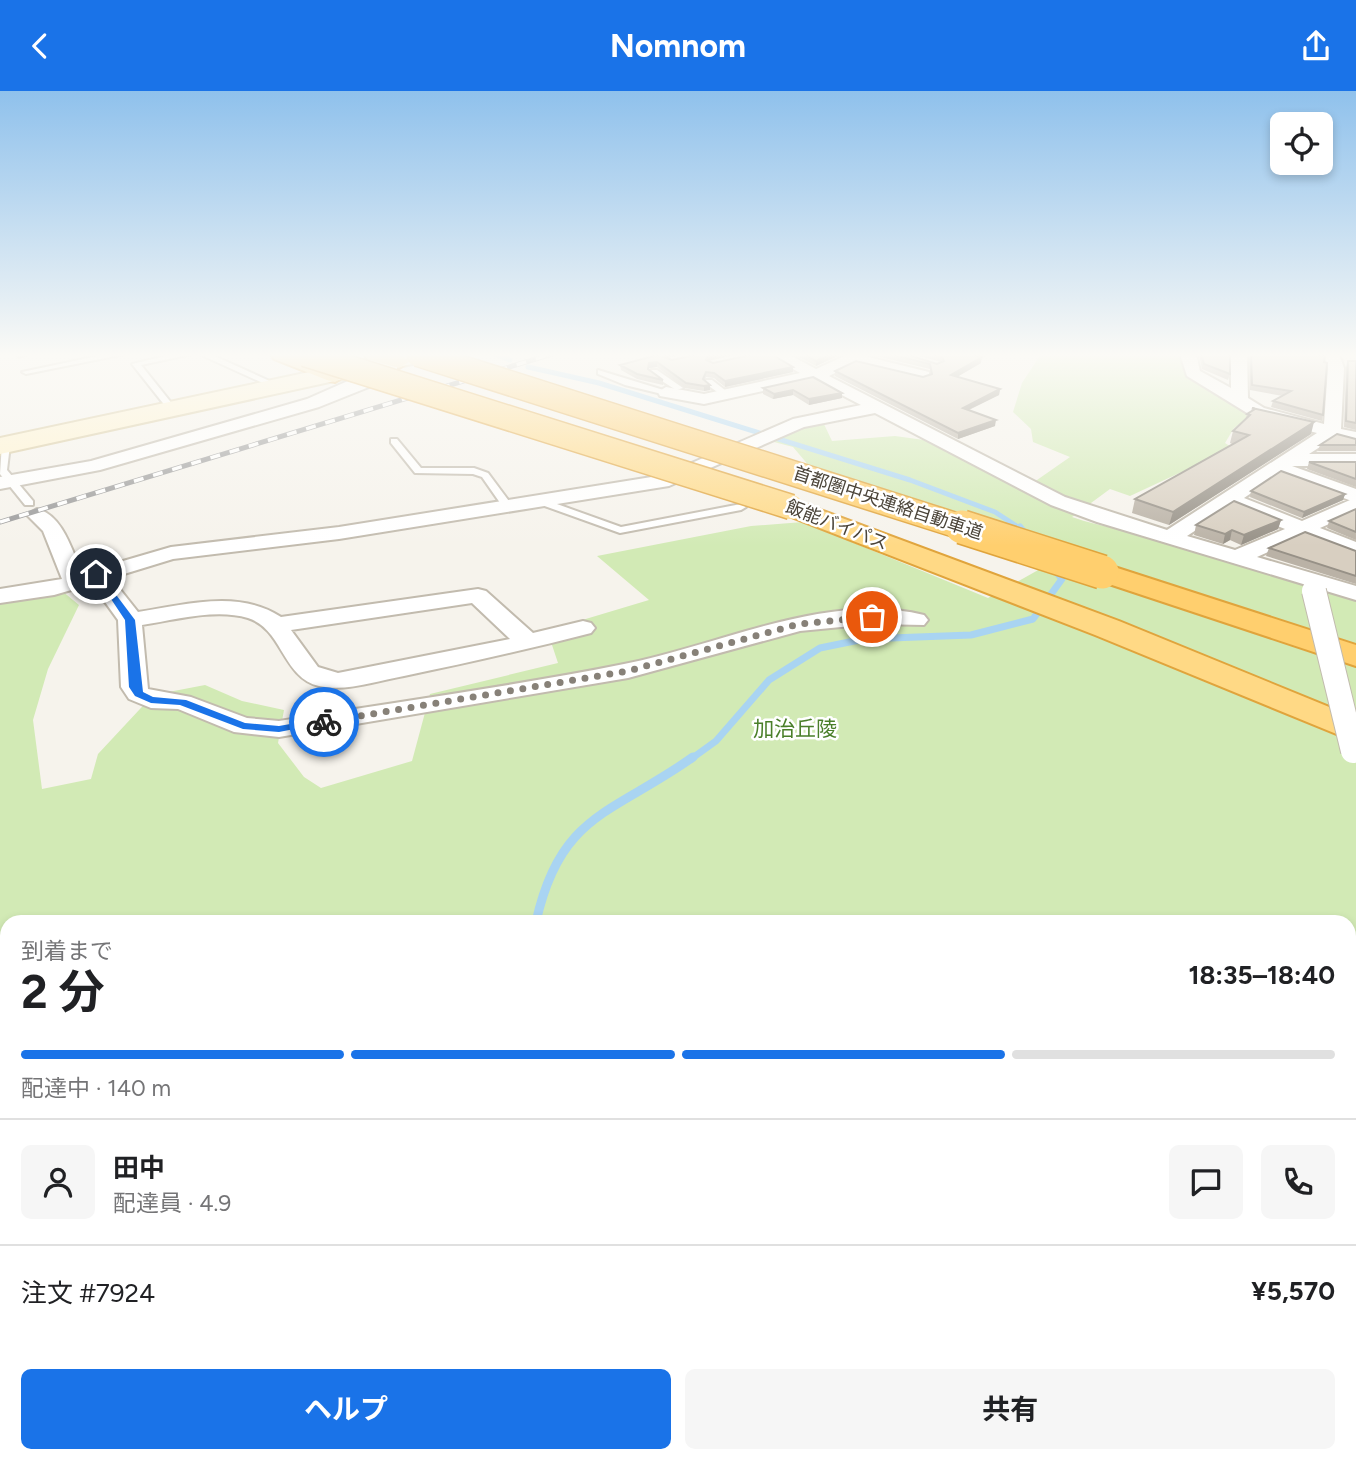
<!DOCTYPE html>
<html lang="ja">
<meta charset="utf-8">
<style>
:root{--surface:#fff;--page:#f6f6f6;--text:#202124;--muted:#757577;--line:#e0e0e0;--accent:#1a73e8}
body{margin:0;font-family:Figtree,"Noto Sans JP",sans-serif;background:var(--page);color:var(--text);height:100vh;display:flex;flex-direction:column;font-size:26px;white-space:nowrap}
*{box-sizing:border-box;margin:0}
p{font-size:23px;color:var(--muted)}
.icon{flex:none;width:38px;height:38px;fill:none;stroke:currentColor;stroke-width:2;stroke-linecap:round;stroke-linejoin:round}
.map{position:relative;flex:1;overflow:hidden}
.panel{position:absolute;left:0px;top:824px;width:1356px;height:548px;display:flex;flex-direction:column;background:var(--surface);border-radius:21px 21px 0 0;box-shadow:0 4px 10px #0003}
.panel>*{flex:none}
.fabs{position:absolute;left:1270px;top:21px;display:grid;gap:14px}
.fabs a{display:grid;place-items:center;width:63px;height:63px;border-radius:10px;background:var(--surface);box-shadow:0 4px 10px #0003;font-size:35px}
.pin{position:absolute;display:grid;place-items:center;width:60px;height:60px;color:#fff;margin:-30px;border:4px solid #fff;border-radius:50%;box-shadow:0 2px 7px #0007}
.courier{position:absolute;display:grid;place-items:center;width:70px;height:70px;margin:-35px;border:5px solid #1a73e8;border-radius:50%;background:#fff;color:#222;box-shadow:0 2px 9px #0007}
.headline em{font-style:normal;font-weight:700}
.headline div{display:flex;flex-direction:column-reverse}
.headline{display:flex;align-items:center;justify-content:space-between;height:119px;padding:0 21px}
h1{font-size:46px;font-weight:700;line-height:52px}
.bar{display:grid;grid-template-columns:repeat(4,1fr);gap:10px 7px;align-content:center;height:84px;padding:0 21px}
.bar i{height:9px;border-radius:5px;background:var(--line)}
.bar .current{background:var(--accent)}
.bar p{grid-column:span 4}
.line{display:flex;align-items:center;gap:18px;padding:0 21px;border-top:2px solid var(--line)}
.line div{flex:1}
.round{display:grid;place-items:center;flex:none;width:74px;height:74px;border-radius:10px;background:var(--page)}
.action{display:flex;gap:14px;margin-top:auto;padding:14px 21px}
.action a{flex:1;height:80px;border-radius:10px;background:var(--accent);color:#fff;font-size:28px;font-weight:700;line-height:80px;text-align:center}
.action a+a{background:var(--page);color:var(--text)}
header{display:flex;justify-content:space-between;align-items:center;height:91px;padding:0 21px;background:var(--accent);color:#fff;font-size:32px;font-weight:700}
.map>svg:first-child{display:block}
</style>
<header><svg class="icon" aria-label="back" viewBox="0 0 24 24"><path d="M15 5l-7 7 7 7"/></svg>Nomnom<svg class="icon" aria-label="share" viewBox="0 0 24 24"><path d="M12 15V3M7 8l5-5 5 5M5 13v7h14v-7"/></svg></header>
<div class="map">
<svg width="1356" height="1371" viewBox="0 0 1356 1371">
<rect width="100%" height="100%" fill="#f6f3ec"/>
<path fill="#d2eab5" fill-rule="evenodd" d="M1041 263H1183L1186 278 1256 322 1234 337 1225 352 1233 357 1130 405 1110 398 1072 426C1102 437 1133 439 1165 448 1229 467 1292 489 1356 508V1371H0V507L61 499 79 514 48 578 33 629 42 698 91 688 98 663 153 604 205 594 242 610 284 619 278 652 304 686 321 697 412 670 430 603 558 572 551 551 579 530 649 509 597 465 751 435 803 431 988 507 1040 478 833 403 793 356 774 351 802 335 823 331 832 350 895 345 924 349 1018 396 1037 389 1070 366 1033 351 1031 338 1013 321 1022 292ZM7 831H1349V1365H7Z"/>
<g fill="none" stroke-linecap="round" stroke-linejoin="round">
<g stroke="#a9d4f2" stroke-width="5">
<polyline points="495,263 510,269"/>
<polyline points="528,276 599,292 910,389 995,421 1021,438"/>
</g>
<g stroke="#a9d4f2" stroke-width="7">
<polyline points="1020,436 1026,444"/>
<polyline points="691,668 716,650 769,589 820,557 864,548 971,544 1033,528 1062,488 1054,478"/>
</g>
<path stroke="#a9d4f2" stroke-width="9" d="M536 831C560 722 613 723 693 666"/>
<polyline stroke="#a9d4f2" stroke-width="11" points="182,1371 185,1365"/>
<g stroke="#c2bbae" stroke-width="4">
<g id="service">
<polygon points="16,263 27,263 19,266"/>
<polygon points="107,263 125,263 26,283 22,281"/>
<polygon points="174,263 192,263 141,274 177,319 173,322 170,321 132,273"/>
<polygon points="199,263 210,263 283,296 276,298"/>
<polygon points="598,279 670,301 666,304 625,294 598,283"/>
<polygon points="651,279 657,279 683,297 676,299 651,283"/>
<polygon points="706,289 712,289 730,303 723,305 706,293"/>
<polygon points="391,348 397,348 421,377 474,377 488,382 514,417 505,419 482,386 473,383 415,382 391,352"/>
<polygon points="2,352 10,354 7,379 33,410 33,414 25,414 0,383"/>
<polygon points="543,408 621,436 741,413 746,416 741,419 620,442 539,413 538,411"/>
</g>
</g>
<g stroke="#c2bbae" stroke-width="4">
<g id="minor">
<path d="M767 263H788L816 278 849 263H870L868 266 929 281V287L923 289 855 272 829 285 1065 406 1167 439 1317 342 1252 325 1187 285 1180 263H1196L1200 280 1231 297V263H1247L1248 307 1264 317 1324 333 1328 277 1323 263H1339L1344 277 1341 338 1356 341V352L1334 347 1309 363H1356V375H1292L1356 398V421L1320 437 1356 451V465L1303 445 1257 466 1356 495V509L1097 431 1051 414 875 322 804 336 669 395 339 448 173 468 111 487 138 521C184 514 239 498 281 526L478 498 486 500 533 542 583 530 591 532 595 537 591 542C529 558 467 572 404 585 376 590 347 601 319 595 282 586 283 538 248 527 216 517 174 529 142 534L148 598 191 606 247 627 279 630C394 611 510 596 624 573 718 555 827 500 924 524L928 529 924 534 872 533 800 540 628 587 279 646 234 641 178 618 151 617 129 608 121 596 118 529 92 493 54 504 0 512V498L62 488 43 440 27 424 37 418C63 424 72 460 82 482L171 456 339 436 664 384 793 328 861 314 813 289 704 313 660 305 658 301 666 296 704 303 800 282ZM1279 383 1349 409H1350L1302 430 1244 407ZM1231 416 1285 438 1235 459 1187 445ZM472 512 510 548 338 582 318 576 291 539Z"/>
<polygon points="391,271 397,273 397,279 369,296 319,316 100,379 0,398 0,386 91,370 307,308"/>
</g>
</g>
<g stroke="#d6c79b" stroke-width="4">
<polygon id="secondary" points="394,263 437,263 426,270 0,363 0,347"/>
</g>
<g stroke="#e0a43c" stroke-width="4">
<g id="trunk">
<polygon points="271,263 302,263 343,279 346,284 335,291 327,289 274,268"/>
<polygon points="364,263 399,263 410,270 399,277 367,268"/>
<polygon points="791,408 1119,530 1356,627 1356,651 1095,544 781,422 777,416 781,410"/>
</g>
</g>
<g stroke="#e0a43c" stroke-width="4">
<polygon id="motorway" points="1102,472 1356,554 1356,575 1091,487 1087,481 1091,475"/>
</g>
<use href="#service" fill="#fff" fill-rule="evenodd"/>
<use href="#minor" fill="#fff" fill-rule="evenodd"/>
<use href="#secondary" fill="#fff3cd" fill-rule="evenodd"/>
<use href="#trunk" fill="#ffd985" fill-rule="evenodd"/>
<use href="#motorway" fill="#ffcf6e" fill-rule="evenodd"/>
<g stroke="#9a9a9a" stroke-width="5">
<polyline id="rail" points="0,431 552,263"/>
</g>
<use href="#rail" stroke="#fff" stroke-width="3.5" stroke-dasharray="10" stroke-linecap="butt"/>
<g stroke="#c2bbae" stroke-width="26" stroke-linecap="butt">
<polyline id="minor-bridge" points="1314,500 1353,660"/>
</g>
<g stroke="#e0a43c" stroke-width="27" stroke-linecap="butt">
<polyline id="trunk-bridge" points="305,263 791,416"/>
</g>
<g stroke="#e0a43c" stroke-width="27" stroke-linecap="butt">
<polyline id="motorway-bridge-far1" points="418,263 968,438"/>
</g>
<g stroke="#e0a43c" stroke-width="36" stroke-linecap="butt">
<polyline id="motorway-bridge" points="962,436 1102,481"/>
</g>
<use href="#minor-bridge" stroke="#fff" stroke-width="24"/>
<use href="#trunk-bridge" stroke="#ffd985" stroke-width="24"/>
<use href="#motorway-bridge-far1" stroke="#ffcf6e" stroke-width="24"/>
<use href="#motorway-bridge" stroke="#ffcf6e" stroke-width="33"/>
</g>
<g fill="#bab2a6">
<polygon points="657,263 683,263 667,267 672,269 699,263 738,263 709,270 713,272 793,276 793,281 725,296 714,287 706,286 705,289 710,299 704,300 685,297 657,276 649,277 649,278 663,289 663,294 637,288 621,279 620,274 658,264"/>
<polygon points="793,263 842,263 816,275"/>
<polygon points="872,263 905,263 937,273 941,271 913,263 983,263 979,266 981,272 957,286 1000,298 999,304 969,319 995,335 958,348 835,285 835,280 923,286 930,284 930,278 872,264"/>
<polygon points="1199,263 1230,263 1230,283 1228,289 1202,278"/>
<polygon points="1249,263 1314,263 1324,271 1323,324 1322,330 1271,316 1273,310 1283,305 1250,299"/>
<polygon points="1348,270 1356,270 1356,339 1344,336 1346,276"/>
<polygon points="813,286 842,307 809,314 793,304 773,308 763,303 763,297"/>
<polygon points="1252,317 1311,343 1169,434 1132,422 1135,408 1232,353 1230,352 1233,340 1245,329 1247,323 1251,320"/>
<polygon points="1356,348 1356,360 1318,360 1320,354"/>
<polygon points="1309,371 1356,371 1356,396 1307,378"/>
<polygon points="1251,400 1345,403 1343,409 1302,427 1250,406"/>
<polygon points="1356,418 1356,449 1327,437 1329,430"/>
<polygon points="1281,429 1278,438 1241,454 1230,449 1223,453 1194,444 1196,434"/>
<polygon points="1269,457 1356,460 1356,493 1266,465"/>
</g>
<g fill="#979187">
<polygon points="666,263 683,263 666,267 664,266"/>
<polygon points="716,263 738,263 707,270 706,269 707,265"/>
<polygon points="831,263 842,263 816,275 816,270"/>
<polygon points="982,266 981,272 950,290 951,284"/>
<polygon points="657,271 657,276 649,277 648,283 649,272"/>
<polygon points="793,276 793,281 725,296 725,290"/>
<polygon points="710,294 710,299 704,300 704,295"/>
<polygon points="1000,298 999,304 962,322 963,317"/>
<polygon points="793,299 793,304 773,308 774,303"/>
<polygon points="842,302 842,307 809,314 809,308"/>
<polygon points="996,329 995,335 958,348 958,342"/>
<polygon points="1314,331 1311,343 1169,434 1173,421"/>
<polygon points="1345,403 1343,409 1302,427 1304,421"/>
<polygon points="1281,429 1278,438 1241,454 1244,444"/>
<polygon points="1232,439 1230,449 1223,453 1225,443"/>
</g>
<g fill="#d8cfc1" stroke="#979187" stroke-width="2">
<polygon points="661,263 666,263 664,266 672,269 699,263 716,263 707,265 706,269 713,272 755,263 771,263 793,276 725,290 714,282 706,281 703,288 710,294 704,295 686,292 657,271 649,272 648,278 663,289 637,283 620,274"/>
<polygon points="804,263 831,263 816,270"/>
<polygon points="889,263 905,263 937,273 944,270 942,266 932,263 975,263 973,264 982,266 951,284 1000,298 963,317 996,329 958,342 835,280 856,270 923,286 932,283 930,273"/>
<polygon points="1201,263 1230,263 1230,283 1204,273"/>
<polygon points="1251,263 1314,263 1325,265 1324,271 1327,272 1323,324 1273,310 1291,300 1252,294"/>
<polygon points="1348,270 1356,270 1356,332 1346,330"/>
<polygon points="813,286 842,302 809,308 793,299 774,303 763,297"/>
<polygon points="1252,317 1314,331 1173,421 1135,408 1249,344 1233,340 1250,324 1247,323 1255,318"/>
<polygon points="1337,343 1356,348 1356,354 1320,354"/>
<polygon points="1309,371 1356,371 1356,388"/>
<polygon points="1281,380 1345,403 1304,421 1251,400"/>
<polygon points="1234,410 1281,429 1244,444 1232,439 1225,443 1196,434"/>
<polygon points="1356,418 1356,441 1329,430"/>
<polygon points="1305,441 1356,460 1356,485 1269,457"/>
</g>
<linearGradient id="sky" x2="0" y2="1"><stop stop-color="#8fc1ec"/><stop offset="0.58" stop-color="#fbfaf6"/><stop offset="1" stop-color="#fbfaf6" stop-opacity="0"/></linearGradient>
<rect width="1356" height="455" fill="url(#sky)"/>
<polygon fill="#1a73e8" points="93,481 99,481 135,529 143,601 153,606 186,609 245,632 279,635 324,627 330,631 279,641 243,638 180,614 151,612 135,605 129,596 125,529"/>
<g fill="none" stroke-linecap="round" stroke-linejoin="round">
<polyline stroke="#878178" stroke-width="7" stroke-dasharray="0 12.6" points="324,631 628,580 799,533 872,526"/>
</g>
<g text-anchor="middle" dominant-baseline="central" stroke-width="5" stroke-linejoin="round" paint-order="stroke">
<g font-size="18" fill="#4b4439" stroke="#fff">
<text transform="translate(888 412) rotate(18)">首都圏中央連絡自動車道</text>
<text transform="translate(837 434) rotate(21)">飯能バイパス</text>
</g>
<g font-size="21" fill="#4a7f2a" stroke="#fff">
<text x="795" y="637">加治丘陵</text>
</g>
</g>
</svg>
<div class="fabs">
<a><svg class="icon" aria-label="locate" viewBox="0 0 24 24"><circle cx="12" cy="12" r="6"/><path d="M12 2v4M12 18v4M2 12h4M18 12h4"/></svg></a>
</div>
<div class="pin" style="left:872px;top:526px;background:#ea580c"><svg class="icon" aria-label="bag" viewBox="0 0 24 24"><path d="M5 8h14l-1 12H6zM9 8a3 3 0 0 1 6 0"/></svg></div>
<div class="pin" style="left:96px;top:483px;background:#1f2937"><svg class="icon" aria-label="home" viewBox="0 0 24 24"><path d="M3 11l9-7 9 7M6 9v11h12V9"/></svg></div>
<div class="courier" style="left:324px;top:631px"><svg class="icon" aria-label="bike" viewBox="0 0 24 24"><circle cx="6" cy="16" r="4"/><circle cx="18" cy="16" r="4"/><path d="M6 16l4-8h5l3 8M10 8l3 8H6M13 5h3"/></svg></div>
<section class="panel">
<div class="headline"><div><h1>2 分</h1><p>到着まで</p></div><em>18:35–18:40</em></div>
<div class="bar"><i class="current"></i><i class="current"></i><i class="current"></i><i></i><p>配達中 · 140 m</p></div>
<div class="line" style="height:126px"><a class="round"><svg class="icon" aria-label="person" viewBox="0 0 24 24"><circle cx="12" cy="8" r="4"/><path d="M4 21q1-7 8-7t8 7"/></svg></a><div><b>田中</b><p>配達員 · 4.9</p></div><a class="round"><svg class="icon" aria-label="chat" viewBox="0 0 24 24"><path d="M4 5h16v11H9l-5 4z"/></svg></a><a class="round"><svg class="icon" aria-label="phone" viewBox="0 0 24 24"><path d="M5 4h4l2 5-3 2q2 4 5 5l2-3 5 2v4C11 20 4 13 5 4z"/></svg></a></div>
<div class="line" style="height:91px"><div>注文 #7924</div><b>¥5,570</b></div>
<div class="action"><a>ヘルプ</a><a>共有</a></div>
</section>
</div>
